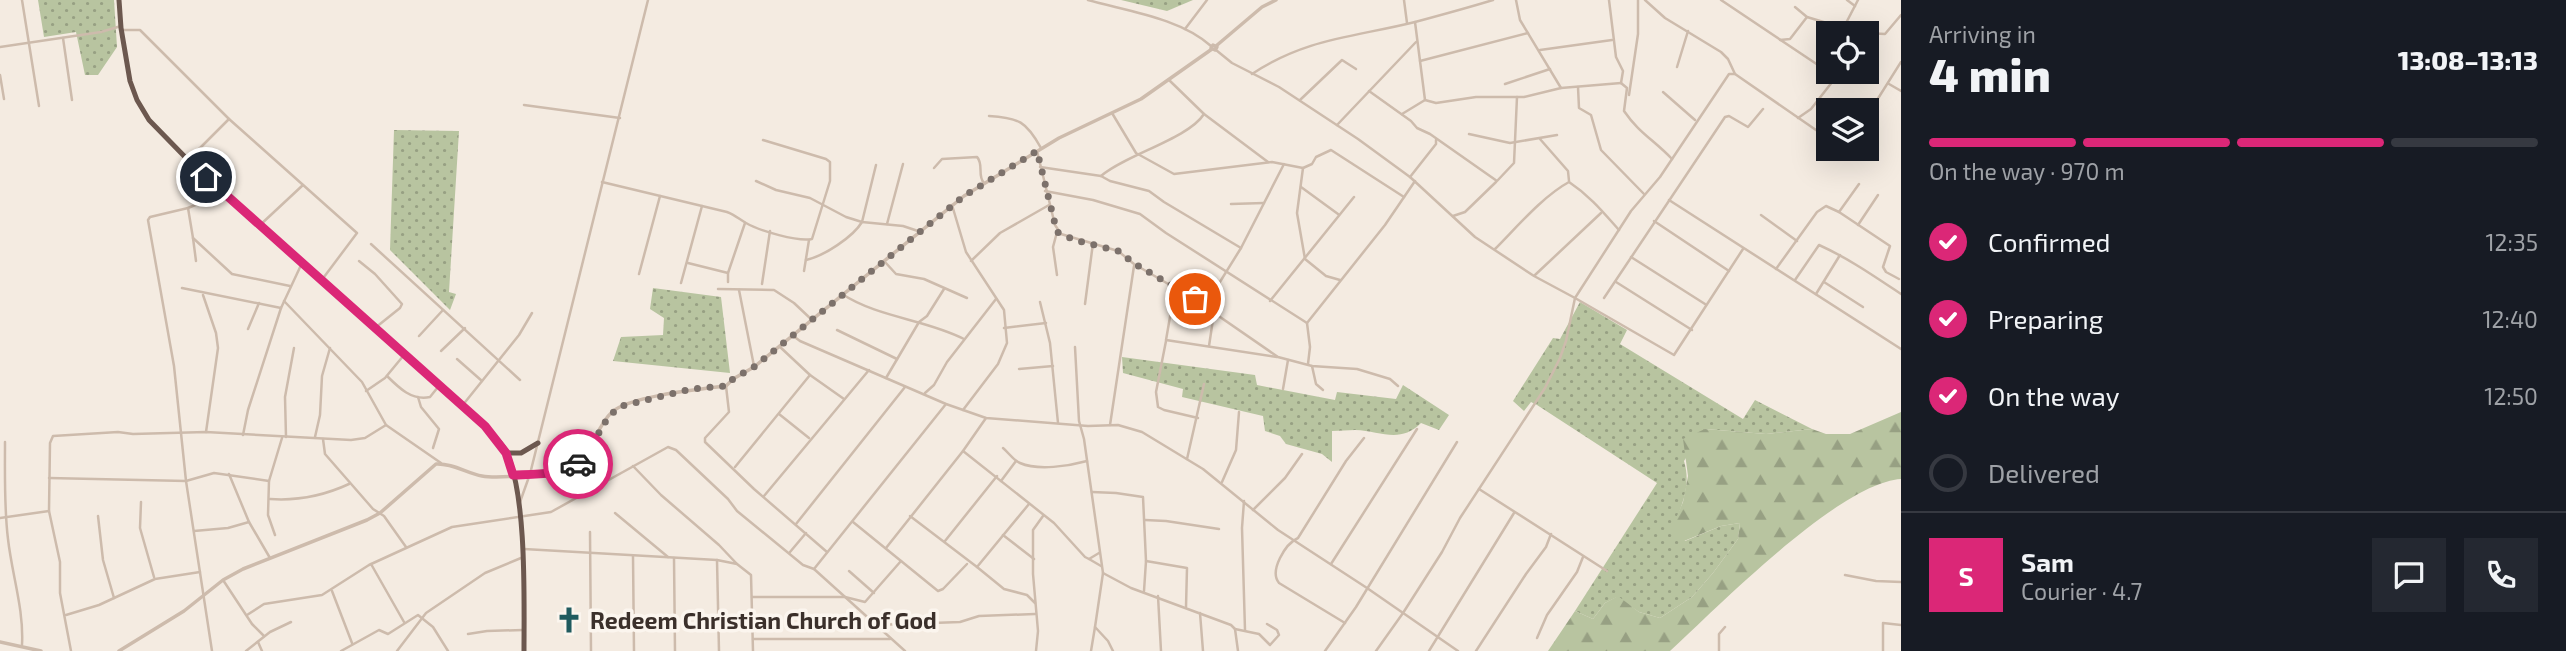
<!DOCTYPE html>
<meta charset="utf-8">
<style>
:root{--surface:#171b24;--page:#242831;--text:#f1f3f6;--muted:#9ea1a6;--line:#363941;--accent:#db2777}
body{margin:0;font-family:"Exo 2",sans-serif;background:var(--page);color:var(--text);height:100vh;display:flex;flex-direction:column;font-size:26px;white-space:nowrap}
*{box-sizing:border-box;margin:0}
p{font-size:23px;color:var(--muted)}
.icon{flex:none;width:38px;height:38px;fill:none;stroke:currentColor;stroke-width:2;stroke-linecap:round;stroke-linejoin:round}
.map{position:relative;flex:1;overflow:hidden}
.sheet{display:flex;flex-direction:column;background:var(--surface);width:665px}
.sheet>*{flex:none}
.buttons{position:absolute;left:1816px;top:21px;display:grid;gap:14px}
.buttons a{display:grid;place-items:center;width:63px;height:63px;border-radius:0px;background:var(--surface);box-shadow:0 7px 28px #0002;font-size:35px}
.pin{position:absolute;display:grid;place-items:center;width:60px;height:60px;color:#fff;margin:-30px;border:4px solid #fff;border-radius:50%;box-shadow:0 2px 7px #0007}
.courier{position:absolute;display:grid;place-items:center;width:70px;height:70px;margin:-35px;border:5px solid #db2777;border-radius:50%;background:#fff;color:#222;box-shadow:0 2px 9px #0007}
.summary em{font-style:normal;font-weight:800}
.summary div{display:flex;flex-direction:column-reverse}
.summary{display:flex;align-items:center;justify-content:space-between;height:119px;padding:0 28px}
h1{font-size:46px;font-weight:800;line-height:52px}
.bar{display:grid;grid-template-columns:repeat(4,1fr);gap:10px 7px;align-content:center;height:84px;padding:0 28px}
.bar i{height:9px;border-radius:5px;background:var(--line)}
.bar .on{background:var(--accent)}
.bar p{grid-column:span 4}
.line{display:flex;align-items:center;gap:18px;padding:0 28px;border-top:2px solid var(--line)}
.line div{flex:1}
.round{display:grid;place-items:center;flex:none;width:74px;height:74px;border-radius:0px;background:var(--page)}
ol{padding:0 28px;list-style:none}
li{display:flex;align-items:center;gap:21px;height:77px}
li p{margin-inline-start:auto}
li .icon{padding:7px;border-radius:50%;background:var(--accent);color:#fff;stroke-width:4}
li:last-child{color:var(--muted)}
li i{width:38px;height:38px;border:4px solid var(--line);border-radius:50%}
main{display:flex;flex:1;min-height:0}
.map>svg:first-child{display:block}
</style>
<main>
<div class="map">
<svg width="1901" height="651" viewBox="0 0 1901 651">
<defs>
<pattern id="grass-dots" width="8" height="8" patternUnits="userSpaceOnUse" patternTransform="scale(1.75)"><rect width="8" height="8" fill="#b8c4a0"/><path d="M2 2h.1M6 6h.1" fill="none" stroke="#97a083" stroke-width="1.8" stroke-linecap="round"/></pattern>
<pattern id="forest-firs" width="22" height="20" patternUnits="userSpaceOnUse" patternTransform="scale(1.75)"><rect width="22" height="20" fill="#b8c4a0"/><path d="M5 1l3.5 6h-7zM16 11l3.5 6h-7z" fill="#97a083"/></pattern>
</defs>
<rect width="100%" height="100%" fill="#f4ebe1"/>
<g fill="url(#grass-dots)">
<polygon points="38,0 114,0 117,47 98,75 85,75 76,32 44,37"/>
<polygon points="1121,0 1193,0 1167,11"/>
<polygon points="394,130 459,131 449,292 456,294 450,310 390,250"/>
<polygon points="653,288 721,297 730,373 613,361 621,337 663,335 664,318 650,309"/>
<path d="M1580 302 1627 330 1620 344 1743 419 1755 400 1812 429 1766 434 1705 429 1684 461C1691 484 1683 503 1674 525L1685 541 1721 526 1740 523 1738 539 1713 573 1692 597 1660 618 1639 612 1617 597 1605 603 1593 619 1575 611 1657 483 1537 405 1531 402 1524 411 1513 401 1553 338 1560 339Z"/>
<path d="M1122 357 1255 375 1257 385 1335 400 1337 392 1396 399 1403 385 1449 415 1439 430 1421 423C1400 444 1381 431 1355 430 1348 430 1340 431 1332 431V462L1322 454 1286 444 1280 436 1265 431 1263 416 1182 397 1183 389 1123 373Z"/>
</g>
<path fill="url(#forest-firs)" d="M1901 412V479C1839 483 1718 607 1670 651H1548L1575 611 1593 619 1605 603 1618 596 1639 612 1660 618 1692 597 1713 573 1738 539 1740 523 1721 526 1684 541 1678 537 1673 525 1683 502 1688 476 1683 439 1705 429 1766 434 1812 429 1826 434H1850Z"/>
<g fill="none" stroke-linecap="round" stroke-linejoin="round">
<g stroke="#cdbbac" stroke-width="2.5">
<polyline points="22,0 39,106"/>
<path d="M1088 0C1127 11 1180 18 1211 46"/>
<polyline points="1404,0 1407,23"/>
<polyline points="1516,0 1520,20 1561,88"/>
<polyline points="1609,0 1616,57 1623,71 1621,83"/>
<polyline points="1645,0 1665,18 1721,52 1728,59 1735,74"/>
<polyline points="1721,0 1836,77"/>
<polyline points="1847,0 1855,6"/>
<polyline points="1795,7 1807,17 1840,27 1845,25 1850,31 1865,33"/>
<polyline points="1415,22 1425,100"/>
<polyline points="1845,25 1858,0"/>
<polyline points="1185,29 1207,0"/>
<polyline points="122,30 140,30 229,119 357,233 321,281"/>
<polyline points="1867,33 1885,34 1901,15"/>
<polyline points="63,38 72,100"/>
<polyline points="1780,40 1790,39 1807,17"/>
<polyline points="0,47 101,32 121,26"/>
<polyline points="1216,50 1232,63 1279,87 1358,139 1410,177 1475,237 1534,276 1575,298 1631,211 1660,177 1729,74 1735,74 1829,139"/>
<polyline points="1540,50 1612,40"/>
<polyline points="1420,61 1528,33"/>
<polyline points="1677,67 1688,31"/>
<path d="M1252 74C1306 38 1355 37 1415 22 1441 15 1467 8 1493 0"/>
<polyline points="0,75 4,99"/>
<polyline points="1169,80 1204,114 1268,162"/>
<path d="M1621 83 1627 88 1624 111C1639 133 1654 140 1672 159"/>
<polyline points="1505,84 1550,69"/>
<polyline points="1889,84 1901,91"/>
<polyline points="1578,87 1579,108 1591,115 1601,150 1644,194"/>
<polyline points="1369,91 1411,121 1417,128 1430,134 1497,181 1514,163 1517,97"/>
<polyline points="1663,92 1695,120"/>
<polyline points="1629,95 1638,34 1638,0"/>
<polyline points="1300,100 1342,60 1356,69"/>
<polyline points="524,105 620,118"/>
<polyline points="1112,113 1136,153 1174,174 1272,162 1303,168 1312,164 1316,157 1331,150 1404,197"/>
<polyline points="1402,114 1425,100 1436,103 1476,97 1524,97 1561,88 1621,83"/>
<path d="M989 116C1019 118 1026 121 1041 148"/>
<polyline points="1867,116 1901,62"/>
<polyline points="1798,118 1811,109 1840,72"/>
<polyline points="1337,125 1416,42"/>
<polyline points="1469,134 1510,143 1557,135"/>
<polyline points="1540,139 1568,171 1569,181"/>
<polyline points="1037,151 1055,225 1061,234 1118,251 1134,264 1194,299 1278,357 1312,366 1357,369 1390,379 1398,386"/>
<polyline points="188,160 229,119"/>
<polyline points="1040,167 1101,176 1110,181 1149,191 1164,202 1241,248"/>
<path d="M934 168 942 159 977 157C984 164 977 176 984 183"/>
<polyline points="1303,168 1297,213 1305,259 1326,276 1340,280"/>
<path d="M1101 176C1127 154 1188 139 1204 114"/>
<polyline points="1410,177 1436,144 1436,140"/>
<polyline points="756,181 776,190 810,198 846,217 862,222 903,226 921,232"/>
<path d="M602 182 727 212C735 215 739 219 746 223 760 231 798 242 812 239L830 181V162L826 159 763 140"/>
<polyline points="1301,187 1338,214"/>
<polyline points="1045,191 1093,200 1140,214 1166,233 1307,323"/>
<polyline points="1669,200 1901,349"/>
<polyline points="1231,204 1264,203"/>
<polyline points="952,205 966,252 1004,310 1007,343 998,364 963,410"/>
<polyline points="188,208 193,238 232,274 290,286"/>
<polyline points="1839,212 1890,246 1883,267 1886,272 1899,279"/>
<polyline points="1761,215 1797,241"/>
<polyline points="1453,216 1465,212 1496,182"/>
<polyline points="1654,221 1729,271"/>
<polyline points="887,224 903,164"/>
<polyline points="1858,225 1878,195"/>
<polyline points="259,226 303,185"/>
<polyline points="193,238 196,261"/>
<polyline points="371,244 520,380"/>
<path d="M1495 249C1516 228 1543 196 1569 182 1590 196 1603 212 1619 230"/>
<polyline points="1631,257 1705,304"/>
<path d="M806 260C824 256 853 237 862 222L876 165"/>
<polyline points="359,261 375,274 402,304 400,308 375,328"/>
<polyline points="971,261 1000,233 1049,205"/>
<polyline points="885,262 896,274 924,279 967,298"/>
<polyline points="688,263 728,273"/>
<polyline points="1776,269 1817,212 1826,206 1839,212 1859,184"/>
<polyline points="804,271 809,240"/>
<polyline points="639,274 660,196"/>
<polyline points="1057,275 1053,247 1057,232"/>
<polyline points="1535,275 1601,213"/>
<path d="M1795 280 1819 245C1848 258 1874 276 1901 294"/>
<polyline points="728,282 728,273 745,223"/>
<polyline points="1616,282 1692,330"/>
<polyline points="1824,282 1863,307"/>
<polyline points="681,283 702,206"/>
<polyline points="762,284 770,231"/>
<polyline points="182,288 281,308 302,263"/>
<polyline points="1175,288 1166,340 1277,357"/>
<polyline points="718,289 774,290 794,303 811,319"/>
<polyline points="739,290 754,366"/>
<path d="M842 294C879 318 925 319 964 339"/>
<polyline points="1816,294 1840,255"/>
<polyline points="203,295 216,333 218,348 206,432"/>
<polyline points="1604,298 1725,117 1729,116 1748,127 1763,109"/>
<polyline points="284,301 362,382 386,425 441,463"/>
<polyline points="1270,301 1354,197"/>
<polyline points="1040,302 1050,343 1058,423"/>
<polyline points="1085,304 1093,243"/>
<polyline points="1205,306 1241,248 1284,164"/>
<polyline points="1004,328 1046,323"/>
<polyline points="248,329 259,303"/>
<polyline points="837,330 897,359"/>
<polyline points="792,335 800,341 946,404 986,418 1088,426 1118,425 1142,432 1203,469 1278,530 1367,588 1458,651"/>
<polyline points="419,336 443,310"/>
<polyline points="1166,341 1156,392 1158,407 1164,410 1198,418"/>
<polyline points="779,346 810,375 844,399"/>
<polyline points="1209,346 1214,313"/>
<polyline points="1075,347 1079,421 1084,439 1103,573 1095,627 1108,641 1113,651"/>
<polyline points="441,351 465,328"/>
<polyline points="457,359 482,381"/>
<polyline points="1308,364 1310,347 1307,323 1385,225 1415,181"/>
<polyline points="1312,366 1316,384 1323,390"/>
<polyline points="1019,369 1053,366"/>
<path d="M387 376C399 388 412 401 430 397L438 387"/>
<polyline points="886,378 919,322 927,316 944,289"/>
<polyline points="726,386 729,412 705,438 705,442 754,489 827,552"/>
<polyline points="1283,389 1288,360"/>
<polyline points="366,391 385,378 404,355"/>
<polyline points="925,393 934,385 947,362 996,299"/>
<polyline points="418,397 421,407 439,429 433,448"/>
<polyline points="462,406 519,335 532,313"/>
<polyline points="779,414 809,438"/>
<polyline points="1110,425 1134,266"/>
<polyline points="243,435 248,410 281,308"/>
<polyline points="286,437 285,397 294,348"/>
<polyline points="315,437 320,415 322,376 330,348"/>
<polyline points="323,439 325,454 373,509 384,516 406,547"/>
<path d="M5 442C5 474 4 507 8 539 12 575 24 609 22 645"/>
<path d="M1003 448C1009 453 1013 460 1020 463 1038 471 1069 466 1087 461"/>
<polyline points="963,451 1054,523 1085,557 1089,559 1099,553"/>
<polyline points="1187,459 1204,384"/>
<polyline points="633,466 661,495 719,545 737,564"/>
<polyline points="735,467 810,375"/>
<polyline points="229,474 249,522 270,558"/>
<polyline points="49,478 186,481 214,473 269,481"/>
<polyline points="1001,481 1016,461"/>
<polyline points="1222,482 1236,450 1239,412"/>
<polyline points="1479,489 1607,571"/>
<polyline points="1092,492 1116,493 1143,497 1146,561 1144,591"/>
<polyline points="764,496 869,370"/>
<path d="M270 499C298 501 323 496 349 484"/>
<polyline points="1244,501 1242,528 1245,630"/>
<polyline points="141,502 140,528 154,577"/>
<polyline points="520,502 530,474 648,0"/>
<polyline points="1253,510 1285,478 1302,454"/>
<polyline points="615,513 668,557"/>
<polyline points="98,516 103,560 114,598"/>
<polyline points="910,516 977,567 1029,504"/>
<polyline points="0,518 49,511"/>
<polyline points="1145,520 1166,521 1219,529"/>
<polyline points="853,522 938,591 943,589 967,564"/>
<polyline points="796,524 905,387"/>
<polyline points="194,531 228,528 249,522"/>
<polyline points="590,532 591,651"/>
<polyline points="275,535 268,515 269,481 282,438"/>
<polyline points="1003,535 1034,559"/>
<polyline points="945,541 997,476"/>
<polyline points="886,548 963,451 986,418"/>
<polyline points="524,549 717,560 737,564 751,575 753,651"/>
<polyline points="790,552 806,533"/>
<polyline points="633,556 634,651"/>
<polyline points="674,558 675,651"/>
<polyline points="1089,559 1101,566"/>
<polyline points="717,560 719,651"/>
<polyline points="1146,561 1187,568 1186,607"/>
<polyline points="371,564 404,622"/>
<polyline points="1331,564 1417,429"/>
<polyline points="977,567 1004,589 1027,595 1035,603"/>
<polyline points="814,569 946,404"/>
<polyline points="849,571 874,593"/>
<polyline points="1103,573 1131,588 1231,625 1235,629 1259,634 1270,645 1279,635 1277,630 1267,624"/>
<polyline points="1845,575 1876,581 1901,582"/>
<polyline points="223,580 252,624 264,636"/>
<polyline points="332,591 352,643"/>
<polyline points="1158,596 1161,651"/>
<polyline points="752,597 845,597 865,602 901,561"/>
<polyline points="1200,613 1203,651"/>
<polyline points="66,615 99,605 155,579 200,572"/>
<polyline points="247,615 264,604 322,595 369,565 452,527 551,512 668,447 676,450 728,499 737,511 803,565 814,569 905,651"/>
<path d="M1345 623 1279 583C1269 571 1285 544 1298 538L1346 461 1364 438"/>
<polyline points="876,625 960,622 979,616 1035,614"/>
<polyline points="1235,629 1238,651"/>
<polyline points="468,634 487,631 523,630"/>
<polyline points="1537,638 1547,615 1577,572 1583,557"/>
<polyline points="753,639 890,639"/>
<polyline points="258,642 262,651"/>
<polyline points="71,651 60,593 60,562 49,511 50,443 53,436 118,432 133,434 206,432 351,440 365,438 386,425"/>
<polyline points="212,651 186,481 174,366 148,220 150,217 188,208 224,193"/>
<polyline points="246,651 270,632 291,622"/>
<polyline points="341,651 379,630 388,634 418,615 433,627 448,651"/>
<polyline points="397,651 426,613 485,573 521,558"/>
<polyline points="1036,651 1038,631 1033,574 1033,530 1043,516"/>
<polyline points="1091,651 1095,627"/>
<polyline points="1325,651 1356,607 1457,442"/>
<polyline points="1376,651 1403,613 1442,552 1460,518 1545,388 1560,358 1566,341 1575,298 1674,355 1743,249"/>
<polyline points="1429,651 1514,513"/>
<polyline points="1476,651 1526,574 1546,547 1551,534"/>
<polyline points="1719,651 1719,634 1725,627"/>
<polyline points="1883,651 1883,623 1901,625"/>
</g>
<g stroke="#cdbbac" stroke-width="3.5">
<polygon points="1213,45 1217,47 1215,50 1211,48"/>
<polyline points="1216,46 1262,7 1276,0"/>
<polyline points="0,642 41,651"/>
<path d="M119 651 184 611 223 580 243 569 367 520 380 513 436 464C452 463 467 473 482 476 498 479 551 474 567 469 593 461 593 429 612 412 630 396 701 389 726 386L733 379 754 367 964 196 1059 138 1141 99 1212 49"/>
</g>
<g stroke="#6c584f" stroke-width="5">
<path d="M119 0 121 28 130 81 137 100 149 120 188 160 259 226 485 426C492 434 501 442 506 451 527 495 524 600 524 651"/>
<polyline points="506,453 521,453 538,443"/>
</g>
</g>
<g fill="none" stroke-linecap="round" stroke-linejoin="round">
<path stroke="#7c716b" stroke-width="7" stroke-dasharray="0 12.6" d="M578 464C597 448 598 420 622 406L691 389 726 386 733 379 754 367 964 196 1037 151 1057 232 1075 240 1118 251 1135 264 1195 299"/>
<path stroke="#db2777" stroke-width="9" d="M206 177 485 426 506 453 513 475C535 474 559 475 578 464"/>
</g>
<defs>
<g id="church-bare" transform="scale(2.1)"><path d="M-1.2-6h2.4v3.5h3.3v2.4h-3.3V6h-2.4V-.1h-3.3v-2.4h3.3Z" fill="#1f5a5e" stroke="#fbf5ee" stroke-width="2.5" paint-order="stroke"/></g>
</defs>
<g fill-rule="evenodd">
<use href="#church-bare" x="569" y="620"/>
</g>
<g text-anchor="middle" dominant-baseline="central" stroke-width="7" stroke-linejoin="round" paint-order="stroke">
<g font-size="23" font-weight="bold" fill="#3b302b" stroke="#fbf5ee" text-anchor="start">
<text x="590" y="620">Redeem Christian Church of God</text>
</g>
</g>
</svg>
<div class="buttons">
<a><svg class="icon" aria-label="locate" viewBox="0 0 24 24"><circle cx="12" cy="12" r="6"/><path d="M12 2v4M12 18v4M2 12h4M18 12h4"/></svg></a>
<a><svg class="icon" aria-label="layers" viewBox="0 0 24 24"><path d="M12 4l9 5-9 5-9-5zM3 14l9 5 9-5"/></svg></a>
</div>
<div class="pin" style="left:1195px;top:299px;background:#ea580c"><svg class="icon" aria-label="bag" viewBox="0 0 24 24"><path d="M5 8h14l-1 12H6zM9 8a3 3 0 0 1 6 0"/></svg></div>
<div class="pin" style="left:206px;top:177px;background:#1f2937"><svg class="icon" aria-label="home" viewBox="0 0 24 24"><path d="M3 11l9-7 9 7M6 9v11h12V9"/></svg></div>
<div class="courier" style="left:578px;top:464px"><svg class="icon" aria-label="car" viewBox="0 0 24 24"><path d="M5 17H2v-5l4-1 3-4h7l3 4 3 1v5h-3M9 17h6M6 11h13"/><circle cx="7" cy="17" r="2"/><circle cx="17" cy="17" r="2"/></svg></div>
</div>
<section class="sheet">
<div class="summary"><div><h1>4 min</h1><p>Arriving in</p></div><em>13:08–13:13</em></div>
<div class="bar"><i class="on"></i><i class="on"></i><i class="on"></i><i></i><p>On the way · 970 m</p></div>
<ol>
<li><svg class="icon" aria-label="check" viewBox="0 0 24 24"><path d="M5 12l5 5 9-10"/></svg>Confirmed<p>12:35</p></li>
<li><svg class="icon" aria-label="check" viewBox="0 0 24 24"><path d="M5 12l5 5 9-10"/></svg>Preparing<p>12:40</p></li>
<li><svg class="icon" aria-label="check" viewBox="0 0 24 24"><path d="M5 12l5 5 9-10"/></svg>On the way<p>12:50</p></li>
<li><i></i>Delivered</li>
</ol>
<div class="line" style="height:126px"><b class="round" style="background:var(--accent);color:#fff">S</b><div><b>Sam</b><p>Courier · 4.7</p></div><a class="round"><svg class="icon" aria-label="chat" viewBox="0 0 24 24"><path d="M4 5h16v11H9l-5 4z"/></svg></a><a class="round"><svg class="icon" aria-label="phone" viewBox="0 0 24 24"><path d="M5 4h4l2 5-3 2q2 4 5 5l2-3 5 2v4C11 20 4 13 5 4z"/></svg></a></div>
</section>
</main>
